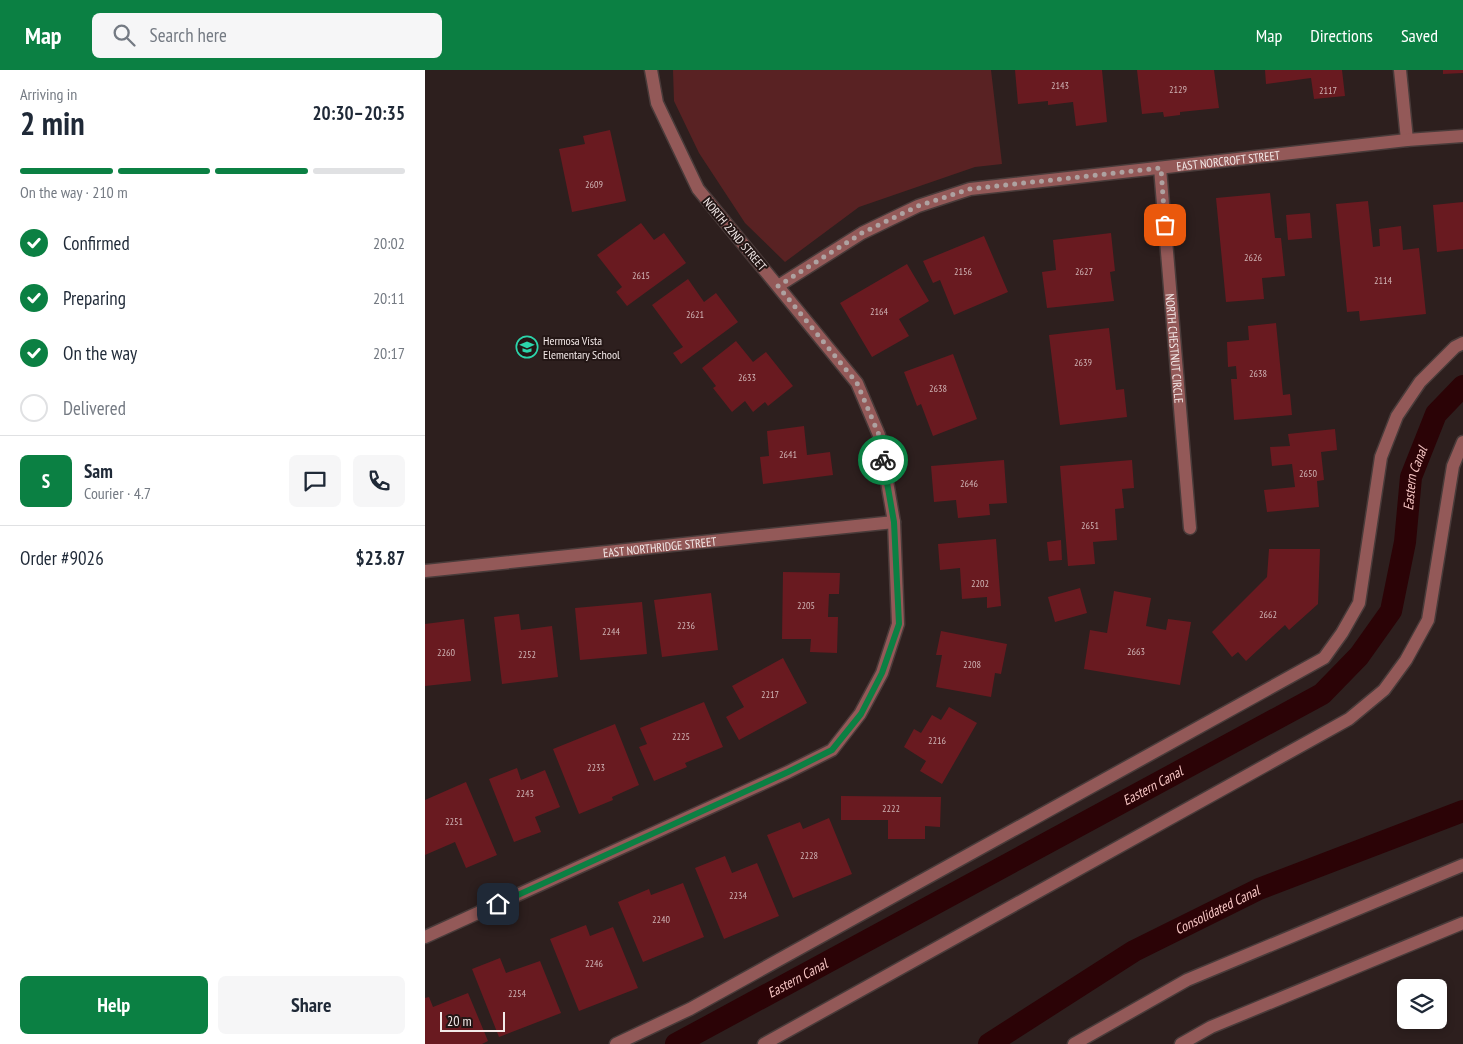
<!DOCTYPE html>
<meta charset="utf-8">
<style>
:root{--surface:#fff;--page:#f6f6f7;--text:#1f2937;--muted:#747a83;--line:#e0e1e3;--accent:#0b8043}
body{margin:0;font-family:"PT Sans Narrow",sans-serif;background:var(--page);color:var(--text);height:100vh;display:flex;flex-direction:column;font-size:19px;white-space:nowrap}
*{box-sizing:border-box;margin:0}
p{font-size:16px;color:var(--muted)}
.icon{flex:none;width:28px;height:28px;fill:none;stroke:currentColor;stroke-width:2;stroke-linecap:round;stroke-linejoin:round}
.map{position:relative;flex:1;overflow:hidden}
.details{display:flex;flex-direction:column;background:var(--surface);width:425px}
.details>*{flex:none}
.fabs{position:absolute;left:972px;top:909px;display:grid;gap:10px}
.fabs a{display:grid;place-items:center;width:50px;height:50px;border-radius:8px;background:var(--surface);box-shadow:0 2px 8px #0003;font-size:25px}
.scale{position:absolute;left:15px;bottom:12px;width:65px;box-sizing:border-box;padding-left:5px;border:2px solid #f3e9e8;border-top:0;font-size:14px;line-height:18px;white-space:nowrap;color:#f3e9e8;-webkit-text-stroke:4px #231615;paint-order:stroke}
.pin{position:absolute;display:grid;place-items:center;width:42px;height:42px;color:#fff;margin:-21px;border-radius:10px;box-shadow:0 2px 8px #0006}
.courier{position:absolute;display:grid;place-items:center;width:50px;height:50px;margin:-25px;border:4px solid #0b8043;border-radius:50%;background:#fff;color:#222;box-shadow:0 1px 6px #0007}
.summary em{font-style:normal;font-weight:800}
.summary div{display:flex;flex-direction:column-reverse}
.summary{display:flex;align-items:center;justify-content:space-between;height:85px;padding:0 20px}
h1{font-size:32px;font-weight:800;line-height:38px}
.bar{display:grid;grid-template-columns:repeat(4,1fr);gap:8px 5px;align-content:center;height:60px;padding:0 20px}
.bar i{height:6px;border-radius:4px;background:var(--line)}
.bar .current{background:var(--accent)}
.bar p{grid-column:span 4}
.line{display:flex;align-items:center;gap:12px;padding:0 20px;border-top:1px solid var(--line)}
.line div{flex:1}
.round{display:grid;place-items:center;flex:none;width:52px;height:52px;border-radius:8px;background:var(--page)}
ol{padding:0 20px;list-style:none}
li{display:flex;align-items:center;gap:15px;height:55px}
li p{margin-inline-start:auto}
li .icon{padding:5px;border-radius:50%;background:var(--accent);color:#fff;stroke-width:4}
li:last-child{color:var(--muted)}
li i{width:28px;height:28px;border:2px solid var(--line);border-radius:50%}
.action{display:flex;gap:10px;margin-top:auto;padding:10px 20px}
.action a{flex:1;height:58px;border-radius:8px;background:var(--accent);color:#fff;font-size:20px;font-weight:800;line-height:58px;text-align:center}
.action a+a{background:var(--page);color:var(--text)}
header{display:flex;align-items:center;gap:30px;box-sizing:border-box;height:70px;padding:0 25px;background:var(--accent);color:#fff}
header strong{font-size:24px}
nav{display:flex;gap:28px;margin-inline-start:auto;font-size:18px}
.search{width:350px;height:45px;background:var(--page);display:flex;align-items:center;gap:12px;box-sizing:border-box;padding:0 18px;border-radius:8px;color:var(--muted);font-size:19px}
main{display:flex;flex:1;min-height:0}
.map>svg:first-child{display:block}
</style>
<header>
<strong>Map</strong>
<div class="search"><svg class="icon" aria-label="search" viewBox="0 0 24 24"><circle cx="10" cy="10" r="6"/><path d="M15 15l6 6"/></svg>Search here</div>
<nav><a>Map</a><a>Directions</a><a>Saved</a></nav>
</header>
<main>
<section class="details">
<div class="summary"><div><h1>2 min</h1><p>Arriving in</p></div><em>20:30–20:35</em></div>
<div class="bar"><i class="current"></i><i class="current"></i><i class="current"></i><i></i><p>On the way · 210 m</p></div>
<ol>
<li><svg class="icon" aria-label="check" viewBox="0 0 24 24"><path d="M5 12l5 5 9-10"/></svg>Confirmed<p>20:02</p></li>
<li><svg class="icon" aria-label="check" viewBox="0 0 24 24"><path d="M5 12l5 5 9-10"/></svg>Preparing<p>20:11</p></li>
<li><svg class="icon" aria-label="check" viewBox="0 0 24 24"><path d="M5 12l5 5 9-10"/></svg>On the way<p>20:17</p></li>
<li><i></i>Delivered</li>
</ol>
<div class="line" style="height:90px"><b class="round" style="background:var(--accent);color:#fff">S</b><div><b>Sam</b><p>Courier · 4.7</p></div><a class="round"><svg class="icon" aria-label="chat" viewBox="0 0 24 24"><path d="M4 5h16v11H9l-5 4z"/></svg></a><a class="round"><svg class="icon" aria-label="phone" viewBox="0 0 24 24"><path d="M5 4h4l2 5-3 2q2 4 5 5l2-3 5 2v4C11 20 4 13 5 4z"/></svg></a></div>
<div class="line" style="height:65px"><div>Order #9026</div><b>$23.87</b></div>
<div class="action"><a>Help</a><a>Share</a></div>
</section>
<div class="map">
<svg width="1038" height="974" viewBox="0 0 1038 974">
<rect width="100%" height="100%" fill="#2d1f1e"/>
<polygon fill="#592223" points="248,0 566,0 577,94 550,97 434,137 360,192 320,153 274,83 249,31"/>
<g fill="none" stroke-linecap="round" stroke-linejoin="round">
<g stroke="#2b0306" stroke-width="22">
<path id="s1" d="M251 974 897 624 934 586 966 541 980 472 986 407 1011 344 1038 316"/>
<path id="s2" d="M564 974 709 881 834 819 1038 741"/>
</g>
</g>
<g fill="#691a20">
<polygon points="590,0 677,0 682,52 651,56 648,32 623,35 623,31 593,34"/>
<polygon points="712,0 789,0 794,38 755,42 755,45 739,47 738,42 717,44"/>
<polygon points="840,0 917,0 920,26 889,29 886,8 841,14"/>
<polygon points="1018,0 1038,0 1038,3 1018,4"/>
<polygon points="185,60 201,131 147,142 134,79 160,74 158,66"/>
<polygon points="845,123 850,168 856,168 860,206 837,208 839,229 801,232 791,128"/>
<polygon points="943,131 948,177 955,176 954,159 976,156 978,180 994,178 1001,244 935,251 934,241 922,242 911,134"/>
<polygon points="1038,132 1038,179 1012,182 1008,135"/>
<polygon points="885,143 887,168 863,170 861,145"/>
<polygon points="216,153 229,170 239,163 261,193 202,236 191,222 197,217 172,185"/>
<polygon points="686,163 690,201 685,202 689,231 622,238 617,202 631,200 628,170"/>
<polygon points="559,166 583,222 529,245 515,210 508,213 498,191"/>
<polygon points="482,194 504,231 474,249 484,266 447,287 415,233"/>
<polygon points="263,209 279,232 291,223 313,252 256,294 248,283 258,277 227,235"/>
<polygon points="851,253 858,325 865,324 867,345 809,350 806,309 812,309 811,296 803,297 802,272 824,270 823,256"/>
<polygon points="684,258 691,320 699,319 702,347 635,355 624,265"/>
<polygon points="311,271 328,292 341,282 368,316 343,336 340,332 328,342 320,331 307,342 288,318 291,316 277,298"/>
<polygon points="528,284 552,349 508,366 496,334 492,336 479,302"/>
<polygon points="379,356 382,385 405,382 408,405 338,414 335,387 344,386 342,361"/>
<polygon points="910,359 912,380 896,382 899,410 892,411 894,437 842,442 839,420 870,417 867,394 847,396 845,377 865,376 863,364"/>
<polygon points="579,390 582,433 564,434 565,445 533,448 531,430 509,432 506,396"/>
<polygon points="707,390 709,418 697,419 699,438 690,439 692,470 668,472 670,494 643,496 635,396"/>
<polygon points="571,469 576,536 562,538 562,527 537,529 535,498 515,500 513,474"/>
<polygon points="636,470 637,490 624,491 622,472"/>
<polygon points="844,479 895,479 893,534 864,560 860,555 821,591 813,582 807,587 787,562 842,507"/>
<polygon points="358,502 415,503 414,524 404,524 403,547 413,547 412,583 385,582 386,569 357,569"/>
<polygon points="655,518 662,543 630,552 623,527"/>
<polygon points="689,521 726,528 721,556 741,560 743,549 766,552 755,615 659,599 665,560 682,563"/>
<polygon points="286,523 293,580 237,587 229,530"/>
<polygon points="217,532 222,584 155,590 150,538"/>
<polygon points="94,544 96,560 127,556 133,607 77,614 69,547"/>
<polygon points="39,549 46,611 0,616 0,554"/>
<polygon points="516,561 582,574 576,604 570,603 566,627 511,617 517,585 511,585"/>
<polygon points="358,588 382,633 314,670 301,647 319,637 307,616"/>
<polygon points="279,632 298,677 260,693 262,697 229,711 214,677 222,674 215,658"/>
<polygon points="524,637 552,653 517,714 495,701 501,691 479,677 489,659 496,663 507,645 516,650"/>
<polygon points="190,654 214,715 187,727 188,730 154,744 128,679"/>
<polygon points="92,698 96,710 120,700 135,737 110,747 116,762 89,772 64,709"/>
<polygon points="41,712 72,785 41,798 30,772 0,785 0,730"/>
<polygon points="416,726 516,727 515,757 500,756 500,769 463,769 463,750 416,750"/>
<polygon points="404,748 427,804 368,828 342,765 375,752 378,759"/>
<polygon points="300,786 307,803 332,793 354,846 299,869 270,798"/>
<polygon points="258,813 279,867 218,892 193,832 224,819 226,825"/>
<polygon points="161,855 165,866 188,857 213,918 154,941 125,869"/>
<polygon points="75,888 81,903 115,891 136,943 74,967 47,899"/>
<polygon points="43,923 63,971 57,974 0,974 0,928 4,927 8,937"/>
</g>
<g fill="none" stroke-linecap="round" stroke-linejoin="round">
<g stroke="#493b3a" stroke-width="15">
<g id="lane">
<polyline points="191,974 265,939 899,588 917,563 934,533 956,387 972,346 995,312 1030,277 1038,273"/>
<polyline points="339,974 924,649 959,620 981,590 1003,550 1028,396 1038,372"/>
<polyline points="649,974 762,910 1038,795"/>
<polyline points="756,974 786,957 1038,853"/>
</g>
</g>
<g stroke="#493b3a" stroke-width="15">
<g id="street">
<polyline points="975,0 982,70"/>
<path id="s3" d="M735 98 765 458"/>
<path id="s4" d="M353 216 437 163 493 136 545 119 982 70 1038 66"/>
<path id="s5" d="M0 501 469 452"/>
<polyline points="0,867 363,702 407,680 435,644 457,603 473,554 469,452 454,365 432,313 273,119 232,33 226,0"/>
</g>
</g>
<use href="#lane" stroke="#935958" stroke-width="12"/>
<use href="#street" stroke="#935958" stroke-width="12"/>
</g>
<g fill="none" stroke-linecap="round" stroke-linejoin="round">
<polyline stroke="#aea2a1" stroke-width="5" stroke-dasharray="0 9" points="458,390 454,365 432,313 353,216 437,163 493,136 545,119 736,98 740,155"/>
<polyline stroke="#0b8043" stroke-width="6" points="73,834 363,702 407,680 436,644 457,603 474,554 469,452 458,390"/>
</g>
<defs>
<g id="school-ring" transform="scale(1.125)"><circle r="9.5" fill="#231615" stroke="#2cd5ab" stroke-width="1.5"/><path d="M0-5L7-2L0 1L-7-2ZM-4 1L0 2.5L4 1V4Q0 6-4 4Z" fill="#2cd5ab"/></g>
</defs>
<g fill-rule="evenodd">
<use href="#school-ring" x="102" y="277"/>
</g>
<g text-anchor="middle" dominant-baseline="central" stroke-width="4" stroke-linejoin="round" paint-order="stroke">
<g font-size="10" fill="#d0b5b6">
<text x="635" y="15">2143</text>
<text x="753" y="19">2129</text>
<text x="903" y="20">2117</text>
<text x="169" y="114">2609</text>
<text x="828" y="187">2626</text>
<text x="538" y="201">2156</text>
<text x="659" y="201">2627</text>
<text x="216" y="205">2615</text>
<text x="958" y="210">2114</text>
<text x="454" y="241">2164</text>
<text x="270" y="244">2621</text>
<text x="658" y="292">2639</text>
<text x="833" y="303">2638</text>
<text x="322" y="307">2633</text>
<text x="513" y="318">2638</text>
<text x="363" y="384">2641</text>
<text x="883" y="403">2650</text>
<text x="544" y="413">2646</text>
<text x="665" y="455">2651</text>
<text x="555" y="513">2202</text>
<text x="381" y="535">2205</text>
<text x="843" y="544">2662</text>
<text x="261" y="555">2236</text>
<text x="186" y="561">2244</text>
<text x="711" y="581">2663</text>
<text x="21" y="582">2260</text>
<text x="102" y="584">2252</text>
<text x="547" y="594">2208</text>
<text x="345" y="624">2217</text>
<text x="256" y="666">2225</text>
<text x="512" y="670">2216</text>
<text x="171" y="697">2233</text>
<text x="100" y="723">2243</text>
<text x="466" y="738">2222</text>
<text x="29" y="751">2251</text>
<text x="384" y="785">2228</text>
<text x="313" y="825">2234</text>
<text x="236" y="849">2240</text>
<text x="169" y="893">2246</text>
<text x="92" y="923">2254</text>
</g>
<g font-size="12" fill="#f3e9e8" stroke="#231615">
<text stroke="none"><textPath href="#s4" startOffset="476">EAST NORCROFT STREET</textPath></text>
<text transform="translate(310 164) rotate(50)">NORTH 22ND STREET</text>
<text stroke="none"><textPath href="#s3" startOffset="181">NORTH CHESTNUT CIRCLE</textPath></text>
<text stroke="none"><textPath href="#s5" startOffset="236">EAST NORTHRIDGE STREET</textPath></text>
</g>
<g font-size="12" fill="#f3e9e8" stroke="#231615" text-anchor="start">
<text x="118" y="270">Hermosa Vista<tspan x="118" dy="14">Elementary School</tspan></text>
</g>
<g font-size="14" font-style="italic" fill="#f7c6c4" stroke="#231615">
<text stroke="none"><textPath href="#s1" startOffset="978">Eastern Canal</textPath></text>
<text stroke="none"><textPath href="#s1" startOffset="542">Eastern Canal</textPath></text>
<text stroke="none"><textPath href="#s2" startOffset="265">Consolidated Canal</textPath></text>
<text stroke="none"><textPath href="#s1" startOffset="138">Eastern Canal</textPath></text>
</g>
</g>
</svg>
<div class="fabs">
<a><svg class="icon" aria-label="layers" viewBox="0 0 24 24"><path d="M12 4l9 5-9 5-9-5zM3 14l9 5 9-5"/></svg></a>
</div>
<div class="scale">20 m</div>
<div class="pin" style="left:740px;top:155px;background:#ea580c"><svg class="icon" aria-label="bag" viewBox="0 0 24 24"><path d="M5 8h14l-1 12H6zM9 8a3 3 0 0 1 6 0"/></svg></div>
<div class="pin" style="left:73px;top:834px;background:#1f2937"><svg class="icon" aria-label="home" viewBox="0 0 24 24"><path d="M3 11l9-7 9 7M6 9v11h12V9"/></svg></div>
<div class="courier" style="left:458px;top:390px"><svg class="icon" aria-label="bike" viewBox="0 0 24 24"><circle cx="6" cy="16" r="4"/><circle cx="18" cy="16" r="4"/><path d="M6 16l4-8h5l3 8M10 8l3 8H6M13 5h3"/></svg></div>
</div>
</main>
